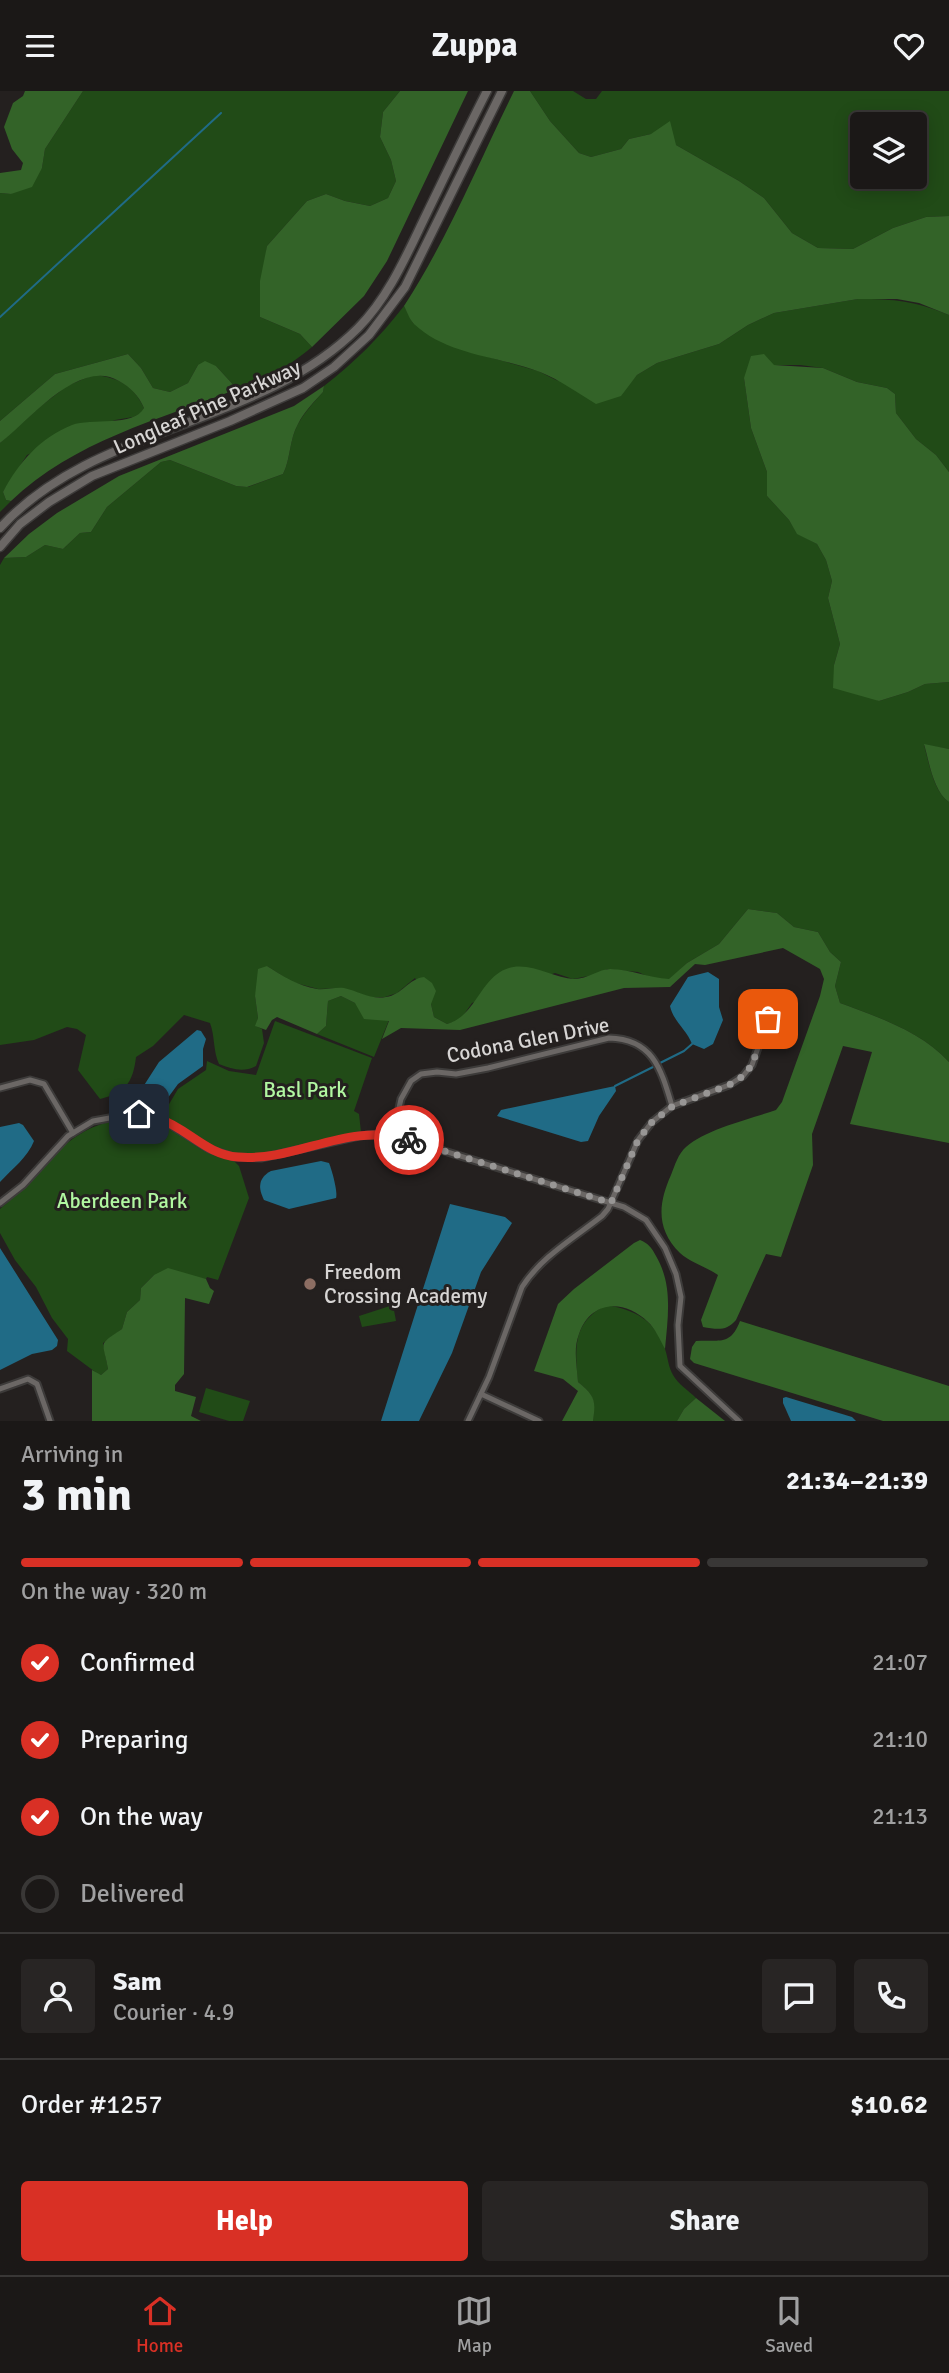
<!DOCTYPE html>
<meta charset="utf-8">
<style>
:root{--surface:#1b1817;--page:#282524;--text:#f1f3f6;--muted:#a0a0a1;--line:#393736;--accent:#d93025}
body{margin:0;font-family:Signika,sans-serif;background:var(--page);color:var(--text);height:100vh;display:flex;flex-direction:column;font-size:26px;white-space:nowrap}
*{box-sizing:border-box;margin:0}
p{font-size:23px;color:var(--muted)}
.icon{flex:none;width:38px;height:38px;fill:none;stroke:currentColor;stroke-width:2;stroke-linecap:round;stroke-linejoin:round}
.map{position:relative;height:1330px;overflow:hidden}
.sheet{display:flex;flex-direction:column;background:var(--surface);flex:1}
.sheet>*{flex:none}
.buttons{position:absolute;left:850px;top:21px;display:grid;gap:14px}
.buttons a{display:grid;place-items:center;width:77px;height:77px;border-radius:7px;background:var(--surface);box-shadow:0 4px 18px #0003,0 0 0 2px var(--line);font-size:35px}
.pin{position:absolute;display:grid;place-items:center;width:60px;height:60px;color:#fff;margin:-30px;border-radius:14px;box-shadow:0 4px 10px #0006}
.courier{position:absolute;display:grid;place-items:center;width:70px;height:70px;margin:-35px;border:5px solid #d93025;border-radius:50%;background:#fff;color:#222;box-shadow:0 2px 9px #0007}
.head em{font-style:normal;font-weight:800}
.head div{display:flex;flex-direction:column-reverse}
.head{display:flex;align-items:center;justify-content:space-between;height:119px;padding:0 21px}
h1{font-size:46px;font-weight:800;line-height:52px}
.bar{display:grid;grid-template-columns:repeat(4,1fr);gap:10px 7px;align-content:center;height:84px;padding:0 21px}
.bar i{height:9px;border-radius:5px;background:var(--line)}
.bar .current{background:var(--accent)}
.bar p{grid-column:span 4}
.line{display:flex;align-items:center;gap:18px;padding:0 21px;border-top:2px solid var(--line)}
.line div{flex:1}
.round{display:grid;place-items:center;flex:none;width:74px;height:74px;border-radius:7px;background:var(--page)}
ol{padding:0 21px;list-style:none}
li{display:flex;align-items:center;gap:21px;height:77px}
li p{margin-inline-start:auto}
li .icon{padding:7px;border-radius:50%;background:var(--accent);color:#fff;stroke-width:4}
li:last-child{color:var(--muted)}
li i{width:38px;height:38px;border:4px solid var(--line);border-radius:50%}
.action{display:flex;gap:14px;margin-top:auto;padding:14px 21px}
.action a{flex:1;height:80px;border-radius:7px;background:var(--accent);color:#fff;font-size:28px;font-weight:800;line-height:80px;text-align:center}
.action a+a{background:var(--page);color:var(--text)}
header{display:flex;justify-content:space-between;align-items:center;height:91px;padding:0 21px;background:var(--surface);font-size:32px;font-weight:800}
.dock{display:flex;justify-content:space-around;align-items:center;height:98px;border-top:2px solid var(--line);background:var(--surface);font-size:19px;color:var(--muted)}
.dock a{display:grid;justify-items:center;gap:4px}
.dock .current{color:var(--accent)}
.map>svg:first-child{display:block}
</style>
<header><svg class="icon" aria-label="menu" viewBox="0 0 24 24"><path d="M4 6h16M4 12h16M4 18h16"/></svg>Zuppa<svg class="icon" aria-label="heart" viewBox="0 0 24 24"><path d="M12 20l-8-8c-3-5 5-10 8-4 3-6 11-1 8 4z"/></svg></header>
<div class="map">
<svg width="949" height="1330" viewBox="0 0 949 1330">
<rect width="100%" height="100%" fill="#24201f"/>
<g fill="#214b17" fill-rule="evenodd">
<path d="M83 0H400L383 21 380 46 391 69 396 90 388 107 370 115 345 110 326 103 307 110 267 155 260 226 300 243 312 256C288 276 266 288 237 298L216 275 198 274 188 292 170 301 153 297 141 277 128 263 55 283 0 330V102L11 103 42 77 45 58Z"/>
<path d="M530 0H573L586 8H596L602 0H949V125L926 126 893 137 853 158 818 157 792 142 764 107 739 90 676 54 651 43 629 48 621 58 591 66 579 62 550 30ZM863 33H915V86H863Z"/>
<path d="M858 208C896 208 914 210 949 224V381L936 364 916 348 896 322 895 303 887 297 857 291 823 277 800 274H774L744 287 751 337 767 381V405L789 429 797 442 817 453 826 469 832 490 828 507 840 553 834 574 835 591 879 610 908 601 925 593 949 591V658L924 654C929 671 933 700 949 711V971C922 941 878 926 840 912L835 895 841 871 830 861 818 841 794 836 777 822 748 818 719 853 687 872 669 889 651 887 638 881 607 878 598 883 573 888 555 882 472 912 460 929 447 933 434 926 431 913 415 887 397 902 385 906H370L342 897 318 898 292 891 267 875 255 905 258 927 256 935 262 938 264 952 256 975C243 982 232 978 219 973 213 960 215 945 210 932L184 924 153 955 136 966C133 992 125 1002 100 1008L78 979 86 944 77 938 67 936 34 949 0 954V474L4 467 26 466 45 454 63 458 80 442 91 441 107 416 161 371 170 369 236 395 248 396 283 383C291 367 289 349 298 333 304 322 314 311 323 301L324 295C355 271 380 246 404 215L413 232 464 259 538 280 556 289 620 304 637 284 657 272 719 253 748 234 774 222Z"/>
<path d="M93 284C118 286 133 294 144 317L142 322 133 326 115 329 27 364 3 401 6 409 11 410 0 421V352L41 315 67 295Z"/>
<polygon points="341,905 389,929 374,966 317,943 326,935 328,910"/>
<path d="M275 930 372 967 354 1020 359 1023 361 1041C323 1049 259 1071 223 1059 201 1051 184 1033 162 1025L178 998 206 979 207 970 229 980 256 984Z"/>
<path d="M123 1028H138L161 1033 174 1038 204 1058 232 1068 239 1075 249 1107 218 1189 207 1186 206 1188 154 1184 141 1197 140 1209 127 1221 122 1238 103 1252 108 1278 101 1284 98 1283 67 1260 68 1248 52 1227 36 1196 15 1169 0 1142V1118C45 1082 61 1037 123 1028Z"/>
<polygon points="393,1214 396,1230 362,1236 359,1225"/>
<path d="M606 1214C635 1219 654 1228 665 1258 668 1267 668 1275 673 1284 678 1293 689 1300 696 1307L684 1318 677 1330H593C595 1309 595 1305 578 1291 575 1257 572 1232 606 1214Z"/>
<polygon points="206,1297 250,1310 243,1330 229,1330 199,1321"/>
</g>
<g fill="#336328">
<polygon points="25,0 83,0 45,58 42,77 32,96 11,103 0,102 0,82 21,79 23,72 12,58 4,36 13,12 23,5"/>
<polygon points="400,0 468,0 387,170 364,205 312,256 300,243 260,226 260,190 267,155 307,110 326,103 345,110 370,115 388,107 396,90 391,69 380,46 383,21"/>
<path d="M514 0H530L550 30 579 62 591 66 621 58 629 48 651 43 670 30 676 54 739 90 764 107 792 142 818 157 853 158 893 137 926 126 949 125V224L919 212 897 208H858L774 222 748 234 719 253 657 272 637 284 621 305 596 313C578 302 560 289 540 281 500 265 448 265 414 233 410 229 407 221 404 215 448 147 478 73 514 0Z"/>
<path d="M128 263 141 277 153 297 170 301 188 292 198 274 205 270 216 275 237 298C158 329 74 350 11 410L6 409 3 401C18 372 41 346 72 334 91 327 134 336 144 317 139 305 130 296 119 290 79 266 28 331 0 352V330L55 283Z"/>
<polygon points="764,263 774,274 823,277 857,291 887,297 895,303 896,322 916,348 936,364 949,381 949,591 925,593 908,601 879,610 833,597 834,574 840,553 828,507 832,490 826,469 817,453 797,443 789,429 767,405 767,381 751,337 744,287 751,265"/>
<path d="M324 295 323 301C314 311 304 321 298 333 289 349 291 367 283 383L247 396 236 395 170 369 161 371 107 416 91 441 80 442 63 458 45 454 26 466 4 467 29 443 57 422 119 385 294 315Z"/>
<path d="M924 653 949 658V711C933 700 929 670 924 653Z"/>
<path d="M748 818 777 822 794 836 818 841 830 861 841 871 835 895 840 912C878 926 922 941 949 971V1052L850 1033 872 961 843 955 812 1043 813 1074 781 1166 766 1163 736 1229C726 1241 716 1238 703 1236L701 1229 718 1184C707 1176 689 1171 680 1162 656 1138 658 1113 671 1084 675 1074 678 1063 686 1056 706 1038 750 1028 776 1019L782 1011 820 905 824 888 820 878 783 857 705 874 695 873 670 896 624 897 460 939 401 937 382 948 389 930 364 928 355 912 341 905 328 910 326 935 317 943 277 926 272 929 266 939 255 935 258 927 255 905 258 878 267 875C283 885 298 895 317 898 325 899 335 896 344 897 358 900 371 909 386 906 402 904 408 888 424 886L432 892 436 900 431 913 434 926 447 933C473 926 479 894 500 881 524 866 551 887 574 888 588 888 599 878 610 878 631 878 649 887 669 888L687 872 719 853Z"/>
<path d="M640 1149C648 1152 652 1157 656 1165 673 1194 668 1225 665 1258 660 1249 655 1237 648 1231 624 1208 591 1209 579 1243 573 1258 577 1275 578 1291 595 1305 596 1309 593 1330H562L578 1300 563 1288 534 1280 558 1213 574 1198 634 1152Z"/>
<path d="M168 1177 206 1188 210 1197 214 1200 209 1213 185 1207 184 1283 175 1294V1300L196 1306 191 1325 201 1330H92V1279L101 1284 108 1278C103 1249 97 1255 122 1238L127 1221 140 1209 141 1197 154 1184Z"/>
<path d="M740 1230 949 1295V1330H883L694 1272 690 1268 692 1256 696 1250C719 1248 730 1256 740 1230Z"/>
<polygon points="696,1307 725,1330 677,1330 684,1318"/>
</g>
<g fill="#206b86">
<path d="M708 881 719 888V916L723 929 713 953 704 958 692 953C687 939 673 930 670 915L688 886Z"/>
<polygon points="197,939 201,940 206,948 203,958 203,975 178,993 167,1008 142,1001 141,999 159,971"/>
<polygon points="615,995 616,1000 599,1025 588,1050 581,1051 497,1025 501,1019"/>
<path d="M19 1032 23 1034 34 1050C28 1066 12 1078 0 1091V1036Z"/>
<path d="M321 1070 329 1072C332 1079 338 1102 336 1107L289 1118 264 1109C258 1097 258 1087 271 1080Z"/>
<polygon points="450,1113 505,1126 512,1132 481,1181 452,1262 419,1330 381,1330"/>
<polygon points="0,1157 58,1249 57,1255 52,1259 32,1263 0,1279"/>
<polygon points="786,1306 852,1326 856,1330 791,1330 783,1312 783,1307"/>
</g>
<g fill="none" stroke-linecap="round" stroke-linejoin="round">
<g stroke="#206b86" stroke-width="2">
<polyline points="0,226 221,22"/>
<polyline points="660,972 684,960 692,953"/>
<polyline points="615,995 655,975"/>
</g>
<g stroke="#3d3b3a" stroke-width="9">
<g id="minor">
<polyline points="0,997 30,989 44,993 73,1042"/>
<path d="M393 1044 401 1008 411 990 421 983 437 981 456 983 488 977 609 947C653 948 661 978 672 1015"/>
<polyline points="0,1112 23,1094 68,1045 93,1030 115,1026 139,1023 161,1028 209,1058 234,1066 261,1067 359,1045 379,1043 393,1044 611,1112 624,1116 646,1129 665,1157 676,1183 681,1206 678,1234 680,1275 739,1330"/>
<polyline points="0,1298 28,1288 37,1293 50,1330"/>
<polyline points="481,1303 539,1330"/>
<path d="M468 1330 489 1286 522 1196C541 1166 574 1147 602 1125L608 1118 638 1049 652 1031 672 1015 729 994 743 985 752 974 768 928"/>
</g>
</g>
<g stroke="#3d3b3a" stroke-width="11">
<g id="secondary">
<path d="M0 437C95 333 258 337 358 237 389 206 407 163 426 124 446 83 466 41 487 0"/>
<polyline points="0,456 20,433 49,411 92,385 230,330 303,297 334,276 369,244 405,196 502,0"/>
</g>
</g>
<use href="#minor" stroke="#6b6765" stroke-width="5"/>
<use href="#secondary" stroke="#6b6765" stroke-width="8"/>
</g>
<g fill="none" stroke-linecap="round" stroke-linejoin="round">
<polyline stroke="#989695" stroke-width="7" stroke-dasharray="0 12.6" points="409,1049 611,1112 638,1049 652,1031 673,1015 729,994 743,985 752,974 768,928"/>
<path stroke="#d93025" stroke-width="9" d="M139 1023C146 1025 154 1026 160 1028 188 1038 207 1064 238 1066 297 1071 348 1030 409 1049"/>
</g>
<circle fill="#8d6e63" stroke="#24201f" stroke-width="2.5" cx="310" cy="1193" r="7"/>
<g text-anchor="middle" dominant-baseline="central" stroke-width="6" stroke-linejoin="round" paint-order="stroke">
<g font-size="21" fill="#d7d5d4" stroke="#24201f">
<text transform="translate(207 316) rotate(-24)">Longleaf Pine Parkway</text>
<text transform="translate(528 949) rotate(-11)">Codona Glen Drive</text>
</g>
<g font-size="21" fill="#b1f7a1" stroke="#24201f">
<text x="305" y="999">Basl Park</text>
<text x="122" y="1110">Aberdeen Park</text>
</g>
<g font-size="21" fill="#d7d5d4" stroke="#24201f" text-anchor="start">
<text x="324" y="1181">Freedom<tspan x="324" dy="24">Crossing Academy</tspan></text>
</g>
</g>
</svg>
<div class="buttons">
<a><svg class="icon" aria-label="layers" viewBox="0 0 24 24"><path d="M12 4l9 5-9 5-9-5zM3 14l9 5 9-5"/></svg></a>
</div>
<div class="pin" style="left:768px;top:928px;background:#ea580c"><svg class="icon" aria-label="bag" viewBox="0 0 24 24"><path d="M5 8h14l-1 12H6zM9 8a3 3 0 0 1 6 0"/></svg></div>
<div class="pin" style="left:139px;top:1023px;background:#1f2937"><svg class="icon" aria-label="home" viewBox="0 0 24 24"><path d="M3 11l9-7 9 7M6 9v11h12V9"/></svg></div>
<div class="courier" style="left:409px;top:1049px"><svg class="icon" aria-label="bike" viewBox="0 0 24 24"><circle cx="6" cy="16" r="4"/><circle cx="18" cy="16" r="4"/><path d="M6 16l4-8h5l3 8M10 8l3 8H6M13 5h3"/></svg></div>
</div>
<section class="sheet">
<div class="head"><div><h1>3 min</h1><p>Arriving in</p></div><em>21:34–21:39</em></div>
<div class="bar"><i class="current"></i><i class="current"></i><i class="current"></i><i></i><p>On the way · 320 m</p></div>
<ol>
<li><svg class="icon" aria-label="check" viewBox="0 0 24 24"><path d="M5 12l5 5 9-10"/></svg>Confirmed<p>21:07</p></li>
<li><svg class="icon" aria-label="check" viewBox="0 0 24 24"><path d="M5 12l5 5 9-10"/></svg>Preparing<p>21:10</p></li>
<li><svg class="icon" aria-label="check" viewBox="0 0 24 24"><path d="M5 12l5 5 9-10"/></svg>On the way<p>21:13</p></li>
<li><i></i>Delivered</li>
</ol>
<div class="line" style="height:126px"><a class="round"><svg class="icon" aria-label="person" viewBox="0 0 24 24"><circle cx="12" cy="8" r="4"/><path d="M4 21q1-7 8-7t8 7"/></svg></a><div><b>Sam</b><p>Courier · 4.9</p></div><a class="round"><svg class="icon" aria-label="chat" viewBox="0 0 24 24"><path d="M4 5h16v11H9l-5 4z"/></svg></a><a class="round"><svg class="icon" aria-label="phone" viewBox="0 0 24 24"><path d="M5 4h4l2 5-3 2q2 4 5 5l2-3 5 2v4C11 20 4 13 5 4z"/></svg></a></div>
<div class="line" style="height:91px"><div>Order #1257</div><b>$10.62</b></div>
<div class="action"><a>Help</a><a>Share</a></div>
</section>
<nav class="dock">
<a class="current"><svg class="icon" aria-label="home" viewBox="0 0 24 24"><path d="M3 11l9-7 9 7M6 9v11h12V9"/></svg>Home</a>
<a><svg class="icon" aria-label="map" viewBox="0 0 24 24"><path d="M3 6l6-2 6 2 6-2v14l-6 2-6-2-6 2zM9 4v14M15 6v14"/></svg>Map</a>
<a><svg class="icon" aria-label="saved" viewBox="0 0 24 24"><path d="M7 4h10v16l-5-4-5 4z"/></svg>Saved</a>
</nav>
